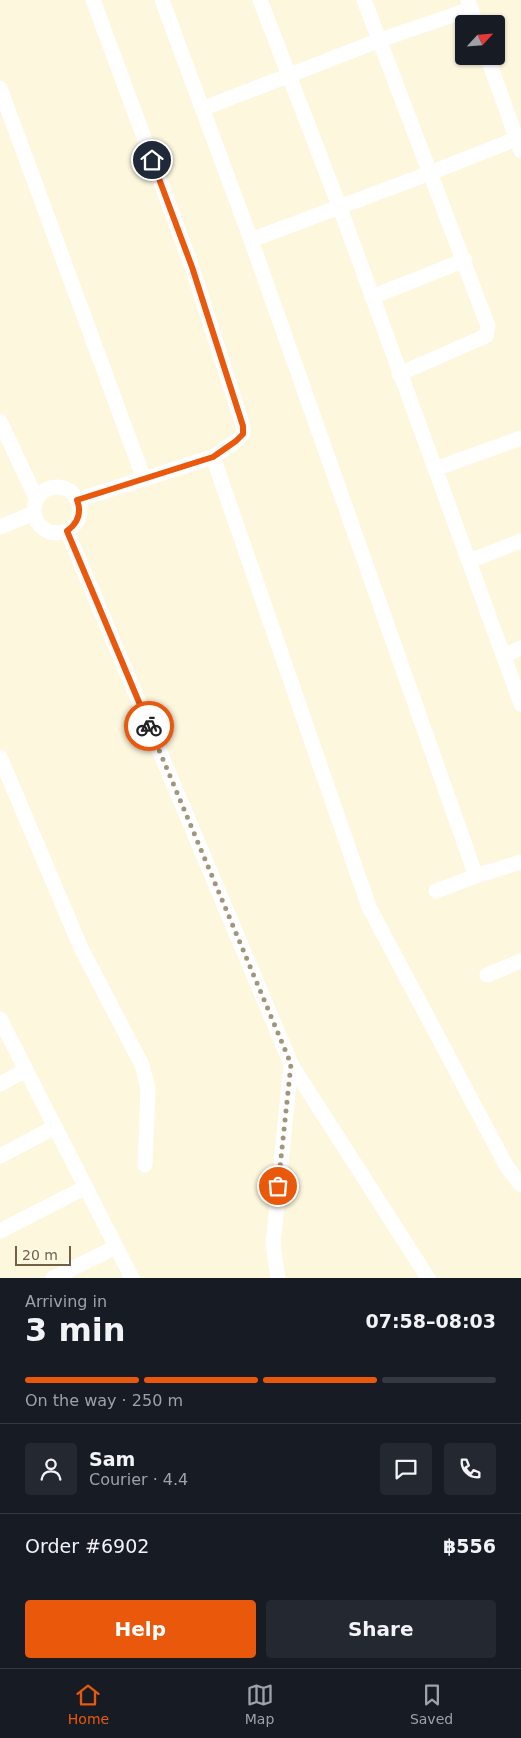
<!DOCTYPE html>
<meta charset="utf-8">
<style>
:root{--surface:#171b24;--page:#242831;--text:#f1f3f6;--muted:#9ea1a6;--line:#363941;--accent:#ea580c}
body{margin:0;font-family:"DejaVu Sans",sans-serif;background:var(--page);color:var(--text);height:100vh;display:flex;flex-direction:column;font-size:19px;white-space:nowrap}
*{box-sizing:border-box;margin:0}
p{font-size:16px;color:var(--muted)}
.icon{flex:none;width:28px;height:28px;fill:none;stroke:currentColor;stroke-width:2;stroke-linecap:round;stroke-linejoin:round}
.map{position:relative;height:1278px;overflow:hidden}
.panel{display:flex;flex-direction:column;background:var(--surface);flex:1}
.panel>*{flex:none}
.needle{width:32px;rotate:64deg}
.fabs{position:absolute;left:455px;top:15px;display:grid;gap:10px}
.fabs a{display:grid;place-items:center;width:50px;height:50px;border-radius:5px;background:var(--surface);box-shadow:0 1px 4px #0004;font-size:25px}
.scale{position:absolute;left:15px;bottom:12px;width:56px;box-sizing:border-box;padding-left:5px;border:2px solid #736046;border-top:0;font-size:14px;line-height:18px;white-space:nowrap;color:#736046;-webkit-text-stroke:4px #fffae5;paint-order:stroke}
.pin{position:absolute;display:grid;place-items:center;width:42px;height:42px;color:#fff;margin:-21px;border:2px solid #fff;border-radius:50%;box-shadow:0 1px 5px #0007}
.courier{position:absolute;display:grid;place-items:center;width:50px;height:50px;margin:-25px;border:4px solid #ea580c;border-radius:50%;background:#fff;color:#222;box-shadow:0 1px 6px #0007}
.overview em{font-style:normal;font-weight:600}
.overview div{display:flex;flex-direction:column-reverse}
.overview{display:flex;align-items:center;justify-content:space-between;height:85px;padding:0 25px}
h1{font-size:32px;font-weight:600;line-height:38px}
.bar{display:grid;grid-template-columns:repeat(4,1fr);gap:8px 5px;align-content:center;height:60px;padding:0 25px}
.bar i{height:6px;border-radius:4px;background:var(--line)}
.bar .selected{background:var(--accent)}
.bar p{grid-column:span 4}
.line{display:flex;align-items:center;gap:12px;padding:0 25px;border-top:1px solid var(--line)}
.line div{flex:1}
.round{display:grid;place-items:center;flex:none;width:52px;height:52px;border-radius:5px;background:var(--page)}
.action{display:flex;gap:10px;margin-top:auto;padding:10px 25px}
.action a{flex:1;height:58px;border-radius:5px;background:var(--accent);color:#fff;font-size:20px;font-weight:600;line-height:58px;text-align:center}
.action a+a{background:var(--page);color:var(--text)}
.tab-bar{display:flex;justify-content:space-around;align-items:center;height:70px;border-top:1px solid var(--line);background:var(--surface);font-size:14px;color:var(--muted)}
.tab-bar a{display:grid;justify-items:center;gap:2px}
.tab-bar .selected{color:var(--accent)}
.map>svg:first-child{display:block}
</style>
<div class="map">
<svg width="521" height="1278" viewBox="0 0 521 1278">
<rect width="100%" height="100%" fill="#fdf7de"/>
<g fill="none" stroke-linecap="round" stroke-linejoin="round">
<g stroke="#fff" stroke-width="15">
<polyline points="162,0 251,240"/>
<polyline points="260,0 340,208 521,704"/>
<polyline points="364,0 430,173 516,139"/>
<polyline points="468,0 476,24"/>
<polyline points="487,56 521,151"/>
<polyline points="0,88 144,479"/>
<polyline points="202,109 380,40 471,9"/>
<polyline points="372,297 465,260"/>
<polyline points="399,374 486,336 488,326 430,173 251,240 476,876 521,862"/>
<polyline points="0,421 37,500"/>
<polyline points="213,457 369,907 507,1167 521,1185"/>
<polyline points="435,469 521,438"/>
<circle cx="57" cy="510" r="23"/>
<polyline points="77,500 213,457 236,441 243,434 243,426 192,267 93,0"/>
<polyline points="0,527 34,513"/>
<polyline points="67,531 291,1064 273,1245 278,1278"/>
<polyline points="469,561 521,541"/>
<polyline points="503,656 521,648"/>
<polyline points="0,757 81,948 142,1065 148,1089 145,1165"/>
<polyline points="436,891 476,876"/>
<polyline points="487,975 521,961"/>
<polyline points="0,1019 132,1278"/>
<polyline points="291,1064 428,1278"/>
<polyline points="0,1084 26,1070"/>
<polyline points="0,1156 55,1127"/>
<polyline points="0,1231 86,1187"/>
<polyline points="53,1278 116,1247"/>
</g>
</g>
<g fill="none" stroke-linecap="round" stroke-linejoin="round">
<polyline stroke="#a3957b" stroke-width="5" stroke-dasharray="0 9" points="149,726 291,1064 278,1186"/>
<path stroke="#ea580c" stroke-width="6" d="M149 726 67 531C78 523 82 513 77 500L213 457 236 441 243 434V426L192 267 152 160"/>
</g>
</svg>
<div class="fabs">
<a><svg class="needle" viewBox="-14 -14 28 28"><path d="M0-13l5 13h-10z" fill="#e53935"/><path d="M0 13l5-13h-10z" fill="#9ea1a6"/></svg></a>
</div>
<div class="scale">20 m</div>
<div class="pin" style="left:278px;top:1186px;background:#ea580c"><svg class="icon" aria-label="bag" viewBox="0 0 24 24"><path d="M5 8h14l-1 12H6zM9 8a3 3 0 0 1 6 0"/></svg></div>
<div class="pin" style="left:152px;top:160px;background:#1f2937"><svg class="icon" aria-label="home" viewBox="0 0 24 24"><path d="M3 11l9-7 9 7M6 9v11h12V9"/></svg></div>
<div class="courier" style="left:149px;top:726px"><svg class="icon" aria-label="bike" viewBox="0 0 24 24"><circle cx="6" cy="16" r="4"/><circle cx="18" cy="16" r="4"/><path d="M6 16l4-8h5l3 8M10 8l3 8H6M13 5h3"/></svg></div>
</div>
<section class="panel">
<div class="overview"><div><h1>3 min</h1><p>Arriving in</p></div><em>07:58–08:03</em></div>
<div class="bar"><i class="selected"></i><i class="selected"></i><i class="selected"></i><i></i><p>On the way · 250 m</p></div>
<div class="line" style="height:90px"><a class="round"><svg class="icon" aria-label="person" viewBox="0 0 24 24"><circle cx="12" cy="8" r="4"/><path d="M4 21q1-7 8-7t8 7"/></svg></a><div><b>Sam</b><p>Courier · 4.4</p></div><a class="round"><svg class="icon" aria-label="chat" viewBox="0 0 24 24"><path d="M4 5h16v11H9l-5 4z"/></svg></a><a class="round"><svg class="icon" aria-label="phone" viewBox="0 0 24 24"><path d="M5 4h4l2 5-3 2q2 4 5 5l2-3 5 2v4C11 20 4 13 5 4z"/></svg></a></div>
<div class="line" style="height:65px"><div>Order #6902</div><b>฿556</b></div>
<div class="action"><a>Help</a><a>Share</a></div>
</section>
<nav class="tab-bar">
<a class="selected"><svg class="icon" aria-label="home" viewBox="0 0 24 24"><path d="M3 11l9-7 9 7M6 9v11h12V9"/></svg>Home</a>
<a><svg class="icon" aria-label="map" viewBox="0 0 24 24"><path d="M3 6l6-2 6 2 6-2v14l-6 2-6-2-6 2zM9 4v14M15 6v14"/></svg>Map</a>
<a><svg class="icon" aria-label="saved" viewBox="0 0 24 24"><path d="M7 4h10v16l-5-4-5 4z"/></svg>Saved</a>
</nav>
